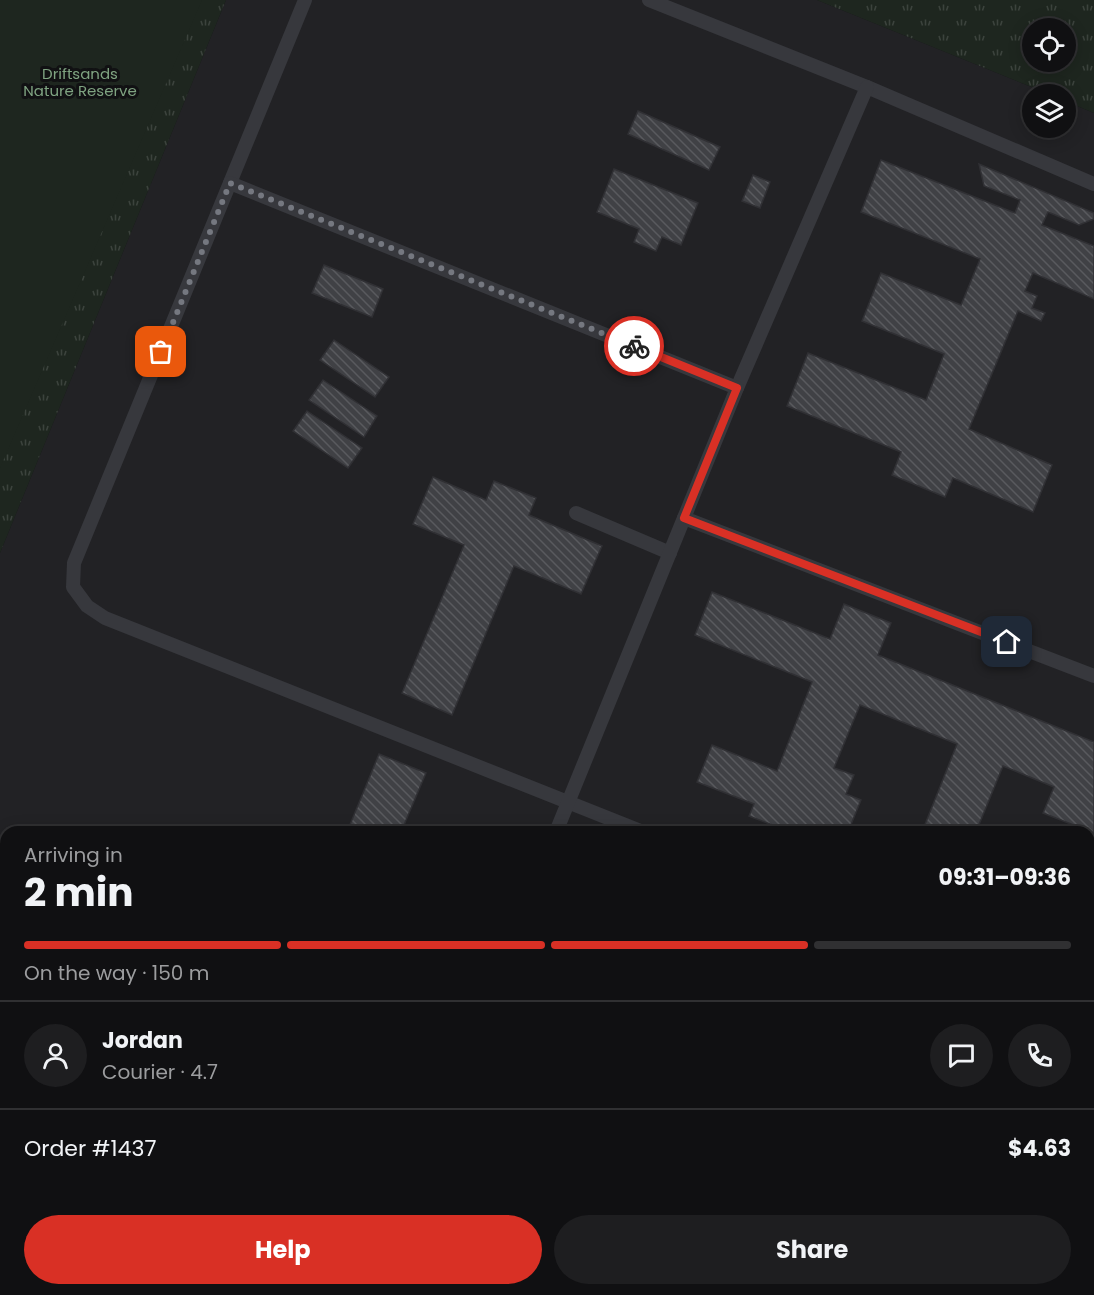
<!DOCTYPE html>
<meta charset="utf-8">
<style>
:root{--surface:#101012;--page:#1e1e20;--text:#f1f3f6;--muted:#9c9d9f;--line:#303032;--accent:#d93025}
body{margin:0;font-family:Poppins,sans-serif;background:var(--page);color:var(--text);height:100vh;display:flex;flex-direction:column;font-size:22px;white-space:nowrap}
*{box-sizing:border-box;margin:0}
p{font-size:20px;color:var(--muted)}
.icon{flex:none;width:33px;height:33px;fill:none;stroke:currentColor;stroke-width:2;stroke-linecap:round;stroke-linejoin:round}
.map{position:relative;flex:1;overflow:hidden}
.details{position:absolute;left:0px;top:826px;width:1095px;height:470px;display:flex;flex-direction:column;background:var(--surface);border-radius:18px 18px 0 0;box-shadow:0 3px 15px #0003,0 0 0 2px var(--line)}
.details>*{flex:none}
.controls{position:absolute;left:1022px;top:18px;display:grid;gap:12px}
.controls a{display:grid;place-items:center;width:54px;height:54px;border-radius:50%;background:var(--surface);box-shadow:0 3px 15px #0003,0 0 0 2px var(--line);font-size:30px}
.pin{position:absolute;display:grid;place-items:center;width:51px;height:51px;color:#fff;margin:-26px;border-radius:12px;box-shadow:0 3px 9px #0006}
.courier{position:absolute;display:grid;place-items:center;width:60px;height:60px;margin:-30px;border:4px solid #d93025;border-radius:50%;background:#fff;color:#222;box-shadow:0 2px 8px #0007}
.headline em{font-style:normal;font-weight:700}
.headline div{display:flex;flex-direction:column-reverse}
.headline{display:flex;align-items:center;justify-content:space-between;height:102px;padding:0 24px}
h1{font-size:39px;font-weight:700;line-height:45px}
.bar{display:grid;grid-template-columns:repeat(4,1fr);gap:9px 6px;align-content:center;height:72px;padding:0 24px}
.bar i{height:8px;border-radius:4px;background:var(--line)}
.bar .current{background:var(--accent)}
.bar p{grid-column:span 4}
.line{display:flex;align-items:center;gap:15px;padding:0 24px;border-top:2px solid var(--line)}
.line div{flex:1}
.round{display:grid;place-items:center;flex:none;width:63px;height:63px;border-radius:32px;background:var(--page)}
.cta{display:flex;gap:12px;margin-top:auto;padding:12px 24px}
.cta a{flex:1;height:69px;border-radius:36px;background:var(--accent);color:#fff;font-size:24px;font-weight:700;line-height:69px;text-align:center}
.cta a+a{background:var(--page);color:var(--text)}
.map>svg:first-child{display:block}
</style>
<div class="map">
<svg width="1094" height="1295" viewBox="0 0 1094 1295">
<defs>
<pattern id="grass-tufts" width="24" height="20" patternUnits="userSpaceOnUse" patternTransform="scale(1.5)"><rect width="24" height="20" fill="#1e261f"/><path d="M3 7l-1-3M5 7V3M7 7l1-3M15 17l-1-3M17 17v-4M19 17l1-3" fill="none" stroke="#3c433d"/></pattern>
<pattern id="building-back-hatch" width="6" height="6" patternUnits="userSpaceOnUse" patternTransform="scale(1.5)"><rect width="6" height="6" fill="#404145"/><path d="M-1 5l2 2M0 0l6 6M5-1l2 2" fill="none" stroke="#595a5e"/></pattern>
</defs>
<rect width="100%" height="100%" fill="#161618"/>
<path fill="#222225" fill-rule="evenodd" d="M226 0H817L1049 94H1032V128H1065V101L1094 113V1295H0V553ZM6 832H1089V1290H6Z"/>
<g fill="url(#grass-tufts)" fill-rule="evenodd">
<polygon points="0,0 226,0 0,553"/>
<path d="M817 0H1094V113L1065 101V94H1049ZM1032 28H1065V62H1032Z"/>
</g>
<polygon fill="#1e261f" points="0,0 202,0 0,468"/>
<g fill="url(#building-back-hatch)" stroke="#303034" stroke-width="1.5">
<polygon points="638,111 720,147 709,170 628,134"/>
<polygon points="881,160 1015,213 1020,200 984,186 979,164 1094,213 1094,219 1079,225 1048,212 1042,225 1094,246 1094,299 1033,273 1025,291 1037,296 1032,308 1045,313 1041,321 1018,311 969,429 1052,465 1033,512 953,478 945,497 892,475 901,452 787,406 808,353 926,400 944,354 862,321 881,273 961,305 980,259 861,212"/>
<polygon points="614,169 698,203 681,245 662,237 656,251 634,242 639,229 597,212"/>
<polygon points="753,175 770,182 760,208 742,201"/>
<polygon points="324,265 383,289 372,317 312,293"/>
<polygon points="334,340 389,377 375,397 320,360"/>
<polygon points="323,380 377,416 364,437 309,400"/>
<polygon points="307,411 362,448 348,468 293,431"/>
<polygon points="433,477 486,500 494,481 536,498 529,515 602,546 581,594 514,566 452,715 402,693 464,545 413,524"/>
<polygon points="712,592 830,639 844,604 891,623 878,655 1094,742 1094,833 1043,813 1054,787 1003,766 976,832 922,832 957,744 860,705 834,768 854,775 846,794 861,800 848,832 791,832 749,816 754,804 697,782 712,745 777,771 812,682 695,635"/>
<polygon points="379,754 426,773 401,832 347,832"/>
<polygon points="512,1290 579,1290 578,1295 524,1295"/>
<polygon points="608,1290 646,1290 654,1293 655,1290 716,1290 714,1295 606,1295"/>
</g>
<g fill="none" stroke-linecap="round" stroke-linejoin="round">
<g stroke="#37383d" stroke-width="14">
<polyline points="305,0 74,563 73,587 87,606 105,618 643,832"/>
<polyline points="649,0 867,87 1094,184"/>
<polyline points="867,87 737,388 684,518 1094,676"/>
<polyline points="230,183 737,388"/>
<polyline points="576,513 670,553"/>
<polyline points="556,832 684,518"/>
<polyline points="1089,941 1094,929"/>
<polyline points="175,1290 187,1295"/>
<polyline points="839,1290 851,1295"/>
<polyline points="262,1295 264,1290"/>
<polyline points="366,1295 368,1290"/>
<polyline points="598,1295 600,1290"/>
<polyline points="949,1295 951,1290"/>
</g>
</g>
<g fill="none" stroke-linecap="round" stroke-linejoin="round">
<polyline stroke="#757880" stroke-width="6" stroke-dasharray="0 10.8" points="161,352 230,183 634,346"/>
<polyline stroke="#d93025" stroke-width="8" points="634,346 737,388 684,518 1007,642"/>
</g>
<g text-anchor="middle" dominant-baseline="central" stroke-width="6" stroke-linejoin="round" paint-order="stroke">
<g font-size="15" fill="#7fa381" stroke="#111113">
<text x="80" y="73">Driftsands<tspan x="80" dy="17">Nature Reserve</tspan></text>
</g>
</g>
</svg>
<div class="controls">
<a><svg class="icon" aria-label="locate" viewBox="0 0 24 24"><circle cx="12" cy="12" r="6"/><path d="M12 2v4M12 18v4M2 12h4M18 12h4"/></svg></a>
<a><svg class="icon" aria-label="layers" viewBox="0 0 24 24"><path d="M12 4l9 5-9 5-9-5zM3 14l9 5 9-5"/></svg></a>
</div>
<div class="pin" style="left:161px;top:352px;background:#ea580c"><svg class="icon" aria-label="bag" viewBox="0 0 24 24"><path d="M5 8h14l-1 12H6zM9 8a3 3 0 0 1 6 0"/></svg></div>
<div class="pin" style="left:1007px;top:642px;background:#1f2937"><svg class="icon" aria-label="home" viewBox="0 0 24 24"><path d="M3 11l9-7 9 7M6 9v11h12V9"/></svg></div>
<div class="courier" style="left:634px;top:346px"><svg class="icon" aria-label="bike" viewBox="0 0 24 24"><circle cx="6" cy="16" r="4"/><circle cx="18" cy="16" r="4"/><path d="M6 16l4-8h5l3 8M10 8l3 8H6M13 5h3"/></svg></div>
<section class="details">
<div class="headline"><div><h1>2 min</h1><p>Arriving in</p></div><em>09:31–09:36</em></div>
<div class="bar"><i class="current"></i><i class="current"></i><i class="current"></i><i></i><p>On the way · 150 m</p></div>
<div class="line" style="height:108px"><a class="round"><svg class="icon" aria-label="person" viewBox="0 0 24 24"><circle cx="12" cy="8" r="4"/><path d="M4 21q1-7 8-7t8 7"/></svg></a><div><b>Jordan</b><p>Courier · 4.7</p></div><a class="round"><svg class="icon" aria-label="chat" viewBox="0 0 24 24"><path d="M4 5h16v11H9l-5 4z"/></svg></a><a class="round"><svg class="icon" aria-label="phone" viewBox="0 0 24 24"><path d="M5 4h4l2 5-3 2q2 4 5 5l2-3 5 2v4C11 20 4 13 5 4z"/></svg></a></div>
<div class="line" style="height:78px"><div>Order #1437</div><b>$4.63</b></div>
<div class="cta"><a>Help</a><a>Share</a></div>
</section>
</div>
